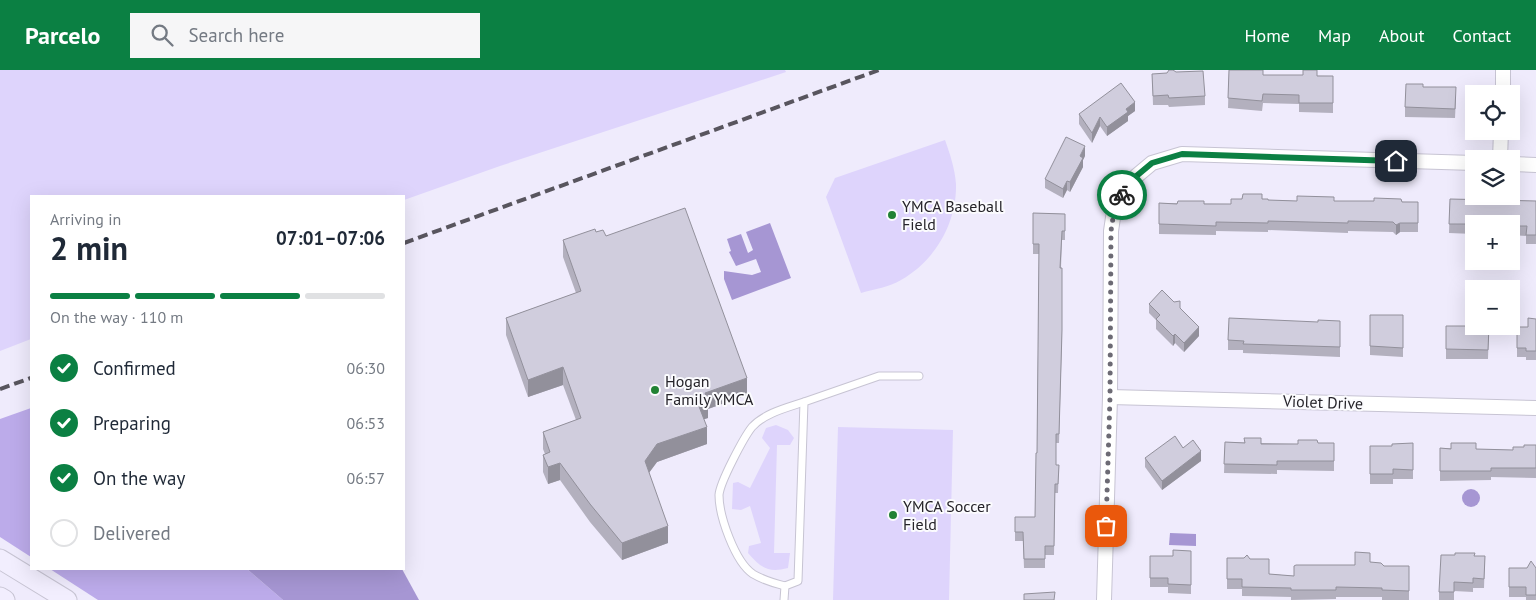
<!DOCTYPE html>
<meta charset="utf-8">
<style>
:root{--surface:#fff;--page:#f6f6f7;--text:#1f2937;--muted:#747a83;--line:#e0e1e3;--accent:#0b8043}
body{margin:0;font-family:"PT Sans",sans-serif;background:var(--page);color:var(--text);height:100vh;display:flex;flex-direction:column;font-size:19px;white-space:nowrap}
*{box-sizing:border-box;margin:0}
p{font-size:16px;color:var(--muted)}
.icon{flex:none;width:28px;height:28px;fill:none;stroke:currentColor;stroke-width:2;stroke-linecap:round;stroke-linejoin:round}
.map{position:relative;flex:1;overflow:hidden}
.panel{position:absolute;left:30px;top:125px;width:375px;height:375px;display:flex;flex-direction:column;background:var(--surface);border-radius:0px;box-shadow:0 5px 20px #0002}
.panel>*{flex:none}
.tools{position:absolute;left:1465px;top:15px;display:grid;gap:10px}
.tools a{display:grid;place-items:center;width:55px;height:55px;border-radius:0px;background:var(--surface);box-shadow:0 5px 20px #0002;font-size:25px}
.pin{position:absolute;display:grid;place-items:center;width:42px;height:42px;color:#fff;margin:-21px;border-radius:10px;box-shadow:0 2px 8px #0006}
.courier{position:absolute;display:grid;place-items:center;width:50px;height:50px;margin:-25px;border:4px solid #0b8043;border-radius:50%;background:#fff;color:#222;box-shadow:0 1px 6px #0007}
.headline em{font-style:normal;font-weight:800}
.headline div{display:flex;flex-direction:column-reverse}
.headline{display:flex;align-items:center;justify-content:space-between;height:85px;padding:0 20px}
h1{font-size:32px;font-weight:800;line-height:38px}
.bar{display:grid;grid-template-columns:repeat(4,1fr);gap:8px 5px;align-content:center;height:60px;padding:0 20px}
.bar i{height:6px;border-radius:4px;background:var(--line)}
.bar .selected{background:var(--accent)}
.bar p{grid-column:span 4}
ol{padding:0 20px;list-style:none}
li{display:flex;align-items:center;gap:15px;height:55px}
li p{margin-inline-start:auto}
li .icon{padding:5px;border-radius:50%;background:var(--accent);color:#fff;stroke-width:4}
li:last-child{color:var(--muted)}
li i{width:28px;height:28px;border:2px solid var(--line);border-radius:50%}
header{display:flex;align-items:center;gap:30px;box-sizing:border-box;height:70px;padding:0 25px;background:var(--accent);color:#fff}
header strong{font-size:24px}
nav{display:flex;gap:28px;margin-inline-start:auto;font-size:18px}
.search{width:350px;height:45px;background:var(--page);display:flex;align-items:center;gap:12px;box-sizing:border-box;padding:0 18px;border-radius:0px;color:var(--muted);font-size:19px}
.map>svg:first-child{display:block}
</style>
<header>
<strong>Parcelo</strong>
<div class="search"><svg class="icon" aria-label="search" viewBox="0 0 24 24"><circle cx="10" cy="10" r="6"/><path d="M15 15l6 6"/></svg>Search here</div>
<nav><a>Home</a><a>Map</a><a>About</a><a>Contact</a></nav>
</header>
<div class="map">
<svg width="1536" height="530" viewBox="0 0 1536 530">
<rect width="100%" height="100%" fill="#efebfc"/>
<g fill="#ded4fc">
<polygon points="0,0 785,0 786,2 500,96 404,130 404,126 31,126 31,269 0,281"/>
<path d="M945 70C950 84 955 99 956 114 957 153 935 191 901 210 889 217 875 219 861 223L826 127 835 108Z"/>
<path d="M776 355 788 360 794 368 790 375H777L774 483H790L788 498C768 503 761 498 748 483L749 476 761 473 750 436 741 440 732 439 733 413 738 412 750 418 770 378 762 368 766 358Z"/>
<polygon points="838,357 953,360 949,530 833,530"/>
</g>
<g fill="#bcabea">
<polygon points="31,338 31,487 0,467 0,349"/>
<polygon points="50,499 247,499 283,530 98,530"/>
</g>
<g fill="#a696d3">
<polygon points="770,153 791,208 732,230 724,209 724,201 752,205 761,202 756,189 736,196 729,182 731,181 727,169 741,164 748,183 753,180 746,162"/>
<circle cx="1471" cy="428" r="9"/>
<polygon points="1170,463 1196,464 1196,476 1169,475"/>
<polygon points="247,499 402,499 419,530 283,530"/>
</g>
<g fill="none" stroke-linecap="round" stroke-linejoin="round">
<g stroke="#c7c4d3" stroke-width="9">
<g id="lane">
<path d="M785 516C773 513 763 510 753 504 735 492 719 446 719 425 720 412 744 367 752 357 765 343 786 338 804 332"/>
<polyline points="784,530 785,516 798,511 804,332 879,306 919,306"/>
</g>
</g>
<g stroke="#c7c4d3" stroke-width="16">
<g id="street">
<polyline points="1503,24 1503,0"/>
<polyline points="1500,89 1501,61"/>
<polyline points="1511,94 1536,95"/>
<polyline points="1110,327 1536,338"/>
<polyline points="1104,530 1110,327 1111,161 1114,141 1128,113 1152,93 1182,84 1474,93"/>
</g>
</g>
<g stroke="#c7c4d3" stroke-width="21">
<g id="secondary">
<polyline points="0,489 67,530"/>
<polyline points="0,527 5,530"/>
</g>
</g>
<use href="#lane" stroke="#fff" stroke-width="7"/>
<use href="#street" stroke="#fff" stroke-width="14"/>
<use href="#secondary" stroke="#f2eefe" stroke-width="19"/>
<g stroke="#58555e" stroke-width="4" stroke-dasharray="10 5" stroke-linecap="butt">
<polyline points="404,173 879,0"/>
<polyline points="0,319 31,308"/>
</g>
</g>
<g fill="#b3b0be">
<polygon points="1229,0 1263,5 1333,6 1333,43 1299,42 1299,34 1263,33 1262,41 1228,38"/>
<polygon points="1152,4 1205,26 1205,35 1169,37 1168,35 1153,35"/>
<polygon points="1423,17 1456,27 1455,48 1405,47 1405,37"/>
<polygon points="1135,41 1128,46 1128,51 1107,66 1100,56 1092,73 1079,54 1079,44"/>
<polygon points="1085,86 1083,90 1083,97 1070,122 1067,120 1063,128 1045,118 1045,109"/>
<polygon points="1242,129 1262,129 1268,130 1297,131 1334,131 1418,132 1418,162 1400,162 1396,165 1393,162 1348,161 1348,163 1268,160 1268,162 1216,161 1216,165 1159,164 1159,133 1231,134"/>
<polygon points="1450,129 1536,131 1536,174 1526,174 1526,166 1511,165 1511,154 1474,154 1474,164 1449,163"/>
<polygon points="1033,143 1065,144 1065,170 1062,170 1061,198 1062,269 1059,373 1056,373 1056,395 1059,395 1058,423 1055,423 1054,485 1045,485 1045,498 1024,498 1023,471 1015,471 1015,447 1035,447 1037,383 1039,184 1033,184"/>
<polygon points="596,162 606,166 747,325 708,339 708,348 704,349 707,374 657,392 649,403 668,473 622,490 590,452 560,410 548,414 543,402 543,385 545,384 543,379 543,362 576,350 563,315 528,327 506,265 506,248 576,223 563,187 563,170"/>
<polygon points="1149,234 1180,238 1199,266 1184,282 1175,273 1173,276 1156,259 1156,250 1149,243"/>
<polygon points="1370,245 1403,245 1403,287 1370,285"/>
<polygon points="1536,249 1536,290 1526,290 1526,287 1517,287 1517,257 1528,257"/>
<polygon points="1340,251 1340,287 1243,283 1243,280 1228,280 1228,270 1318,252"/>
<polygon points="1446,256 1489,256 1488,289 1446,289"/>
<polygon points="1225,372 1298,374 1318,373 1334,373 1334,401 1277,400 1277,404 1224,403"/>
<polygon points="1413,373 1413,409 1393,409 1393,414 1370,414 1370,376 1392,376"/>
<polygon points="1536,375 1536,408 1491,407 1491,410 1440,411 1440,378 1513,380"/>
<polygon points="1183,378 1201,391 1162,420 1145,397 1145,388"/>
<polygon points="1191,481 1191,524 1168,523 1168,517 1150,517 1150,486 1173,486"/>
<polygon points="1474,486 1485,486 1484,518 1473,518 1473,522 1454,521 1454,530 1439,530 1439,522"/>
<polygon points="1227,488 1250,489 1269,504 1294,506 1370,492 1384,496 1409,496 1409,530 1382,530 1382,527 1336,527 1336,529 1291,530 1291,527 1242,526 1242,519 1227,519"/>
<polygon points="1509,498 1536,498 1536,530 1526,530 1526,527 1509,527"/>
</g>
<g fill="#92909b">
<polygon points="1135,32 1135,41 1128,46 1128,51 1107,66 1107,57 1126,39"/>
<polygon points="1100,47 1100,56 1092,73 1092,63"/>
<polygon points="1085,76 1085,86 1083,90 1083,97 1070,122 1070,112 1080,86"/>
<polygon points="1067,111 1067,120 1063,128 1063,119"/>
<polygon points="1400,153 1400,162 1396,165 1396,155"/>
<polygon points="1199,257 1199,266 1184,282 1184,273"/>
<polygon points="1175,264 1175,273 1173,276 1173,266"/>
<polygon points="563,297 563,315 528,327 528,310"/>
<polygon points="747,308 747,325 708,339 708,348 698,351 698,334 705,323"/>
<polygon points="707,357 707,374 657,392 645,408 645,391 657,374"/>
<polygon points="1201,381 1201,391 1162,420 1162,411"/>
<polygon points="560,393 560,410 548,414 548,397"/>
<polygon points="668,456 668,473 622,490 622,473"/>
</g>
<g fill="#d0cddd" stroke="#92909b">
<polygon points="1169,0 1173,0 1176,2 1203,1 1205,26 1169,28 1168,25 1153,26 1152,4 1167,3"/>
<polygon points="1229,0 1263,0 1263,5 1303,5 1303,0 1317,0 1317,6 1333,6 1333,33 1299,33 1299,25 1263,24 1262,31 1228,28"/>
<polygon points="1121,13 1135,32 1126,39 1128,42 1107,57 1100,47 1092,63 1079,44"/>
<polygon points="1406,14 1423,14 1423,17 1456,17 1455,39 1405,37"/>
<polygon points="1066,67 1085,76 1080,86 1083,88 1070,112 1067,111 1063,119 1045,109"/>
<polygon points="1243,124 1262,124 1262,129 1268,129 1268,130 1297,131 1297,126 1334,127 1334,131 1374,131 1374,128 1401,129 1402,132 1418,132 1418,153 1400,153 1396,155 1393,152 1348,151 1348,153 1268,151 1268,153 1216,152 1216,156 1159,154 1159,133 1177,134 1178,131 1204,131 1204,134 1231,134 1231,129 1242,129"/>
<polygon points="1450,129 1536,131 1536,165 1526,165 1527,156 1511,156 1511,154 1449,154"/>
<polygon points="685,138 747,308 705,323 708,331 698,334 707,357 657,374 645,391 668,456 622,473 590,434 560,393 548,397 543,385 550,382 543,362 581,348 563,297 528,310 506,248 581,221 563,170 595,159 596,162 603,160 606,166"/>
<polygon points="1033,143 1065,144 1065,161 1062,161 1060,198 1062,198 1062,260 1059,364 1056,364 1056,395 1059,395 1058,414 1055,414 1054,476 1045,476 1045,489 1024,489 1023,462 1015,462 1015,447 1035,447 1036,383 1037,383 1039,174 1033,174"/>
<polygon points="1162,220 1174,232 1180,231 1180,238 1199,257 1184,273 1175,264 1173,266 1156,249 1160,245 1149,234"/>
<polygon points="1370,245 1403,245 1403,278 1370,276"/>
<polygon points="1229,248 1318,252 1318,250 1340,251 1340,277 1243,274 1244,271 1228,270"/>
<polygon points="1528,248 1536,249 1536,281 1526,281 1526,278 1517,278 1517,257 1528,257"/>
<polygon points="1446,256 1489,256 1488,280 1446,279"/>
<polygon points="1175,366 1183,378 1193,370 1201,381 1162,411 1145,388"/>
<polygon points="1244,368 1261,368 1261,374 1298,374 1298,370 1317,370 1318,373 1334,373 1334,391 1277,391 1277,395 1224,394 1225,372 1245,373"/>
<polygon points="1413,373 1413,400 1393,399 1393,404 1370,404 1370,376 1392,376 1392,374"/>
<polygon points="1451,373 1476,373 1476,379 1513,380 1513,377 1524,377 1524,375 1536,375 1536,398 1491,398 1491,401 1440,401 1440,378 1451,379"/>
<polygon points="1173,480 1191,481 1191,515 1168,514 1168,508 1150,508 1150,486 1173,486"/>
<polygon points="1355,482 1370,483 1370,492 1381,493 1384,496 1409,496 1409,521 1382,520 1382,518 1336,517 1336,520 1291,520 1291,518 1242,517 1242,509 1227,509 1227,488 1244,488 1247,485 1250,489 1269,489 1269,504 1294,506 1294,496 1296,495 1355,495"/>
<polygon points="1455,483 1475,483 1474,486 1485,486 1484,509 1473,508 1473,513 1454,512 1454,522 1439,522 1441,485 1455,485"/>
<polygon points="1531,491 1536,498 1536,525 1526,525 1526,517 1509,517 1509,498 1527,498"/>
<polygon points="1055,522 1054,530 1024,530 1024,524"/>
</g>
<g fill="none" stroke-linecap="round" stroke-linejoin="round">
<polyline stroke="#6c6a74" stroke-width="5" stroke-dasharray="0 9" points="1106,456 1110,327 1111,161 1114,141 1122,125"/>
<polyline stroke="#0b8043" stroke-width="6" points="1122,125 1128,113 1152,93 1182,84 1396,91"/>
</g>
<g fill="#218234" stroke="#fbfbfe" stroke-width="2">
<circle cx="892" cy="145" r="5"/>
<circle cx="655" cy="320" r="5"/>
<circle cx="893" cy="445" r="5"/>
</g>
<g text-anchor="middle" dominant-baseline="central" stroke-width="4" stroke-linejoin="round" paint-order="stroke">
<g font-size="16" fill="#26242a" stroke="#fbfbfe" text-anchor="start">
<text x="902" y="136">YMCA Baseball<tspan x="902" dy="18">Field</tspan></text>
<text x="665" y="311">Hogan<tspan x="665" dy="18">Family YMCA</tspan></text>
<text x="903" y="436">YMCA Soccer<tspan x="903" dy="18">Field</tspan></text>
</g>
<g font-size="16" fill="#26242a" stroke="#fbfbfe">
<text transform="translate(1323 332) rotate(2)">Violet Drive</text>
</g>
</g>
</svg>
<div class="tools">
<a><svg class="icon" aria-label="locate" viewBox="0 0 24 24"><circle cx="12" cy="12" r="6"/><path d="M12 2v4M12 18v4M2 12h4M18 12h4"/></svg></a>
<a><svg class="icon" aria-label="layers" viewBox="0 0 24 24"><path d="M12 4l9 5-9 5-9-5zM3 14l9 5 9-5"/></svg></a>
<a>+</a>
<a>−</a>
</div>
<div class="pin" style="left:1106px;top:456px;background:#ea580c"><svg class="icon" aria-label="bag" viewBox="0 0 24 24"><path d="M5 8h14l-1 12H6zM9 8a3 3 0 0 1 6 0"/></svg></div>
<div class="pin" style="left:1396px;top:91px;background:#1f2937"><svg class="icon" aria-label="home" viewBox="0 0 24 24"><path d="M3 11l9-7 9 7M6 9v11h12V9"/></svg></div>
<div class="courier" style="left:1122px;top:125px"><svg class="icon" aria-label="bike" viewBox="0 0 24 24"><circle cx="6" cy="16" r="4"/><circle cx="18" cy="16" r="4"/><path d="M6 16l4-8h5l3 8M10 8l3 8H6M13 5h3"/></svg></div>
<section class="panel">
<div class="headline"><div><h1>2 min</h1><p>Arriving in</p></div><em>07:01–07:06</em></div>
<div class="bar"><i class="selected"></i><i class="selected"></i><i class="selected"></i><i></i><p>On the way · 110 m</p></div>
<ol>
<li><svg class="icon" aria-label="check" viewBox="0 0 24 24"><path d="M5 12l5 5 9-10"/></svg>Confirmed<p>06:30</p></li>
<li><svg class="icon" aria-label="check" viewBox="0 0 24 24"><path d="M5 12l5 5 9-10"/></svg>Preparing<p>06:53</p></li>
<li><svg class="icon" aria-label="check" viewBox="0 0 24 24"><path d="M5 12l5 5 9-10"/></svg>On the way<p>06:57</p></li>
<li><i></i>Delivered</li>
</ol>
</section>
</div>
